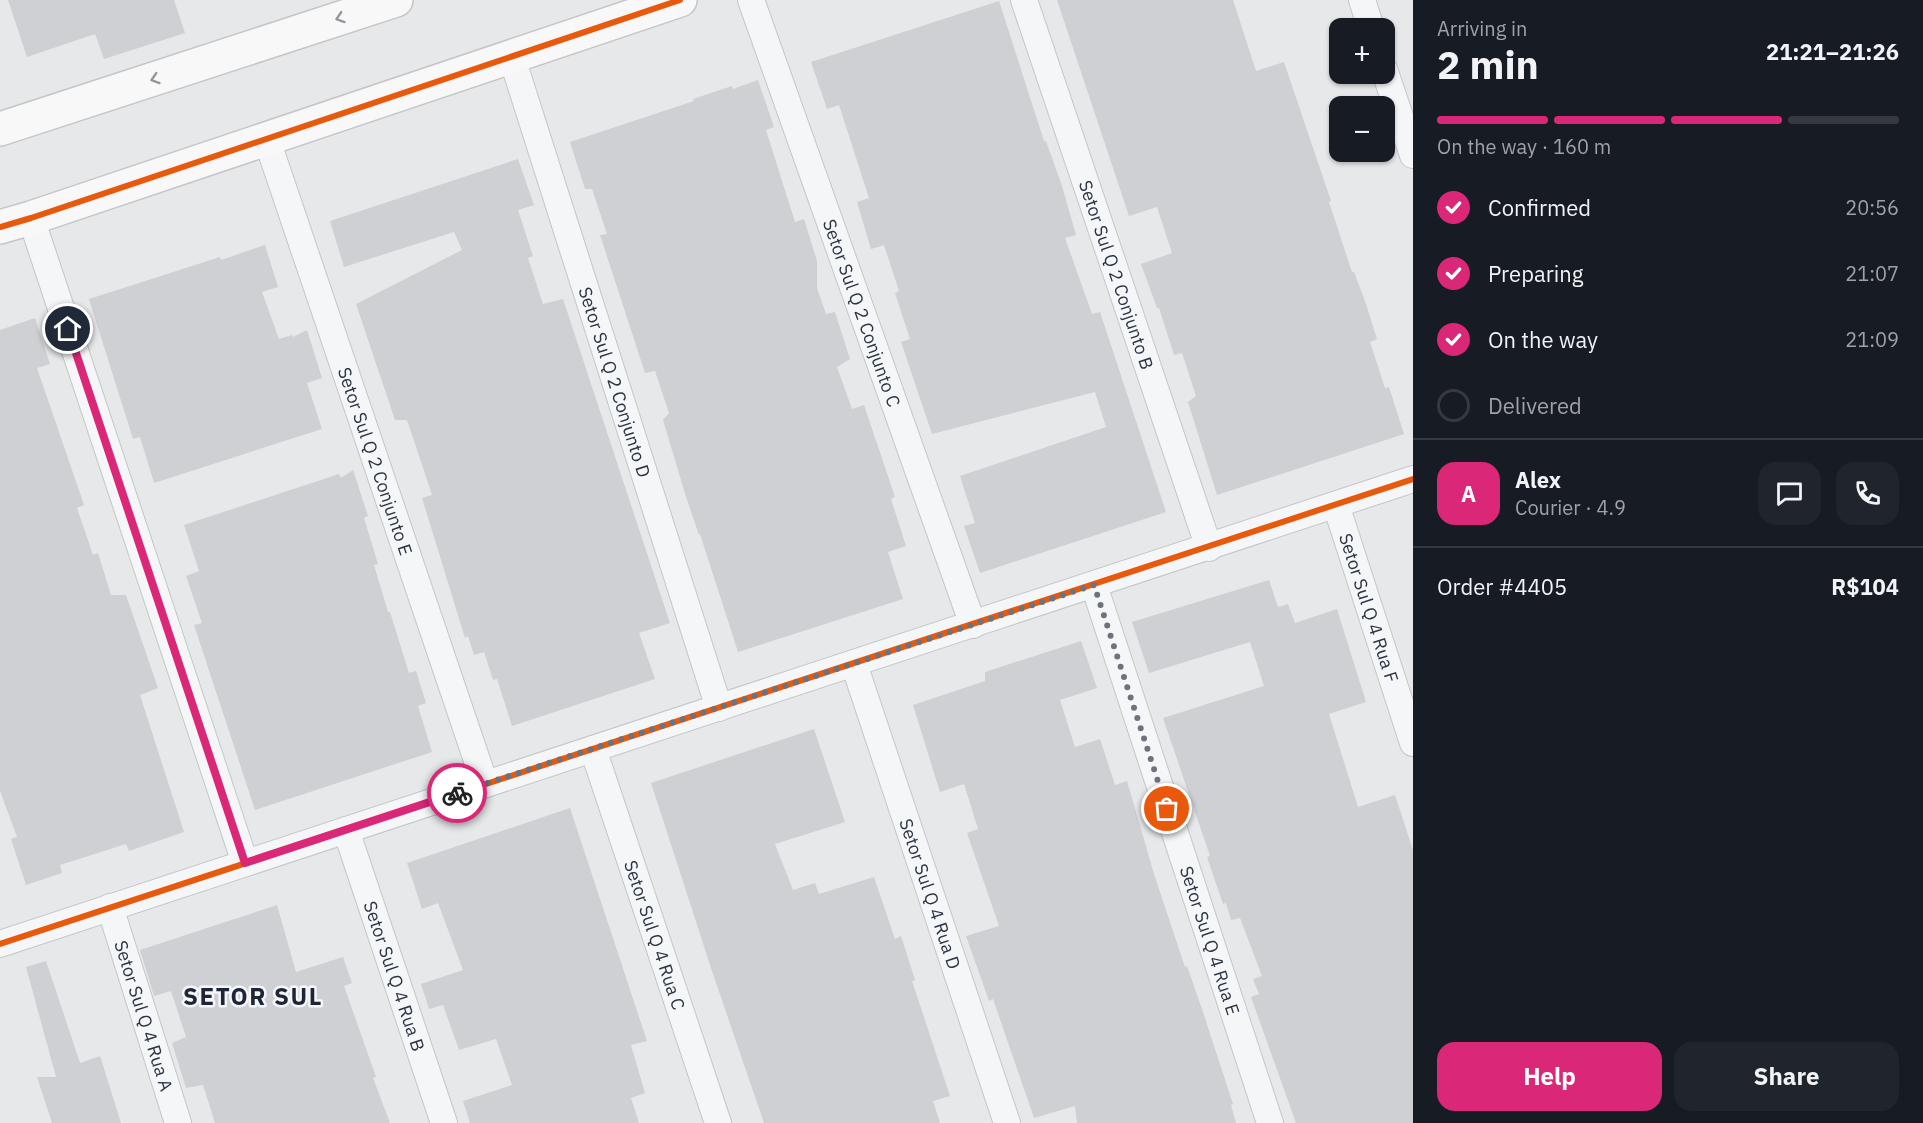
<!DOCTYPE html>
<meta charset="utf-8">
<style>
:root{--surface:#171b24;--page:#20242c;--text:#f1f3f6;--muted:#9ea1a6;--line:#363941;--accent:#db2777}
body{margin:0;font-family:"IBM Plex Sans",sans-serif;background:var(--page);color:var(--text);height:100vh;display:flex;flex-direction:column;font-size:22px;white-space:nowrap}
*{box-sizing:border-box;margin:0}
p{font-size:20px;color:var(--muted)}
.icon{flex:none;width:33px;height:33px;fill:none;stroke:currentColor;stroke-width:2;stroke-linecap:round;stroke-linejoin:round}
.map{position:relative;flex:1;overflow:hidden}
.side{display:flex;flex-direction:column;background:var(--surface);width:510px}
.side>*{flex:none}
.buttons{position:absolute;left:1329px;top:18px;display:grid;gap:12px}
.buttons a{display:grid;place-items:center;width:66px;height:66px;border-radius:12px;background:var(--surface);box-shadow:0 2px 4px #0004;font-size:30px}
.pin{position:absolute;display:grid;place-items:center;width:51px;height:51px;color:#fff;margin:-26px;border:3px solid #fff;border-radius:50%;box-shadow:0 2px 6px #0007}
.courier{position:absolute;display:grid;place-items:center;width:60px;height:60px;margin:-30px;border:4px solid #db2777;border-radius:50%;background:#fff;color:#222;box-shadow:0 2px 8px #0007}
.head em{font-style:normal;font-weight:800}
.head div{display:flex;flex-direction:column-reverse}
.head{display:flex;align-items:center;justify-content:space-between;height:102px;padding:0 24px}
h1{font-size:39px;font-weight:800;line-height:45px}
.bar{display:grid;grid-template-columns:repeat(4,1fr);gap:9px 6px;align-content:center;height:72px;padding:0 24px}
.bar i{height:8px;border-radius:4px;background:var(--line)}
.bar .on{background:var(--accent)}
.bar p{grid-column:span 4}
.line{display:flex;align-items:center;gap:15px;padding:0 24px;border-top:2px solid var(--line)}
.line div{flex:1}
.round{display:grid;place-items:center;flex:none;width:63px;height:63px;border-radius:18px;background:var(--page)}
ol{padding:0 24px;list-style:none}
li{display:flex;align-items:center;gap:18px;height:66px}
li p{margin-inline-start:auto}
li .icon{padding:6px;border-radius:50%;background:var(--accent);color:#fff;stroke-width:4}
li:last-child{color:var(--muted)}
li i{width:33px;height:33px;border:3px solid var(--line);border-radius:50%}
.cta{display:flex;gap:12px;margin-top:auto;padding:12px 24px}
.cta a{flex:1;height:69px;border-radius:18px;background:var(--accent);color:#fff;font-size:24px;font-weight:800;line-height:69px;text-align:center}
.cta a+a{background:var(--page);color:var(--text)}
main{display:flex;flex:1;min-height:0}
.map>svg:first-child{display:block}
</style>
<main>
<div class="map">
<svg width="1413" height="1123" viewBox="0 0 1413 1123">
<rect width="100%" height="100%" fill="#e6e8ea"/>
<g fill="#ced0d3">
<polygon points="8,0 174,0 185,33 104,59 95,34 27,57"/>
<polygon points="1057,0 1233,0 1256,71 1284,62 1331,201 1329,202 1352,272 1354,272 1366,304 1377,339 1370,342 1385,388 1389,387 1404,434 1217,495 1188,402 1196,396 1182,353 1174,355 1159,308 1157,308 1141,264 1172,253 1157,207 1129,216"/>
<polygon points="999,1 1044,141 1046,141 1062,186 1076,235 1065,238 1092,314 1100,312 1166,512 980,573 964,526 975,523 960,476 1106,427 1095,392 932,434 901,342 910,339 895,293 899,291 884,245 871,249 857,202 869,198 839,105 827,109 811,62"/>
<polygon points="758,80 774,127 766,130 795,222 804,219 817,261 817,288 826,314 835,312 850,359 837,367 852,409 864,405 895,497 891,499 906,546 888,552 903,599 738,652 700,534 699,535 686,497 663,420 669,413 655,371 645,373 600,235 607,234 592,189 585,189 570,142 694,101 693,99 732,86 733,89"/>
<polygon points="518,159 534,205 518,210 533,256 528,258 543,304 563,299 670,623 639,633 655,679 512,726 497,679 493,680 484,652 474,655 468,636 465,638 422,498 432,495 407,420 395,420 356,304 462,250 454,232 344,267 330,221"/>
<polygon points="265,245 278,287 262,292 279,339 292,335 293,337 307,330 322,378 307,383 322,429 154,483 140,437 133,439 89,299 220,257 221,260"/>
<polygon points="35,318 50,364 37,368 84,505 77,508 93,555 98,553 111,595 126,595 158,688 140,695 184,832 129,851 126,844 60,865 62,873 26,885 11,839 17,837 0,791 0,330"/>
<polygon points="353,470 368,516 364,518 378,564 374,565 388,612 390,612 409,673 416,671 426,703 418,706 432,752 255,810 194,625 202,623 186,576 199,571 184,525 339,474 341,478"/>
<polygon points="1269,580 1278,607 1288,604 1295,623 1337,609 1366,702 1329,714 1358,807 1395,795 1413,850 1413,1123 1296,1123 1251,997 1259,994 1253,979 1262,976 1240,918 1231,920 1226,903 1223,904 1207,857 1210,856 1163,718 1264,686 1250,642 1149,673 1132,622"/>
<polygon points="1081,641 1097,688 1060,700 1075,747 1100,739 1115,785 1127,781 1154,874 1185,967 1187,966 1203,1012 1233,1104 1231,1105 1236,1123 1077,1123 1075,1106 1034,1118 993,999 989,1001 966,936 999,926 967,833 978,829 964,784 940,792 913,705 985,681 985,672"/>
<polygon points="814,729 845,822 775,844 793,890 815,883 819,894 874,877 895,939 901,936 915,980 912,981 950,1096 933,1101 940,1123 764,1123 712,971 651,783"/>
<polygon points="570,808 647,1041 631,1045 645,1093 631,1098 639,1123 470,1123 463,1101 512,1085 496,1039 459,1050 443,1005 429,1009 421,984 463,970 438,903 422,909 407,863"/>
<polygon points="277,905 296,972 343,957 352,983 344,986 376,1077 373,1078 390,1123 215,1123 203,1085 186,1088 172,1043 186,1037 171,991 154,996 140,950"/>
<polygon points="46,961 80,1063 100,1056 121,1123 52,1123 37,1077 56,1077 26,967"/>
</g>
<g fill="none" stroke-linecap="round" stroke-linejoin="round">
<g stroke="#c4c6c8" stroke-width="28">
<g id="street">
<path id="s1" d="M751 0 973 625"/>
<path id="s2" d="M1024 0 1209 548"/>
<polyline points="1362,0 1371,28"/>
<path id="s3" d="M512 58 719 708"/>
<polyline points="1384,69 1413,155"/>
<path id="s4" d="M267 140 485 784"/>
<polyline points="31,218 245,863"/>
<path id="s5" d="M1336 505 1413 743"/>
<path id="s6" d="M1094 585 1270 1123"/>
<path id="s7" d="M854 664 1007 1123"/>
<path id="s8" d="M593 749 718 1123"/>
<path id="s9" d="M346 830 444 1123"/>
<path id="s10" d="M110 907 178 1123"/>
<polyline points="0,944 1413,479"/>
</g>
</g>
<g stroke="#c4c6c8" stroke-width="36">
<g id="secondary">
<polyline points="0,129 396,0"/>
<polyline points="0,227 31,218 680,0"/>
</g>
</g>
<use href="#street" stroke="#f5f6f7" stroke-width="26"/>
<use href="#secondary" stroke="#f8f8f8" stroke-width="33"/>
<g stroke="#f4f6f9" stroke-width="10">
<g id="cycleway">
<polyline points="0,227 31,218 680,0"/>
<polyline points="0,944 1413,479"/>
</g>
</g>
<use href="#cycleway" stroke="#e8590c" stroke-width="6"/>
</g>
<defs><path id="oneway-chevron" d="M-2-3.5L2.5 0L-2 3.5" fill="none" stroke-width="1.6" stroke-linecap="round" stroke-linejoin="round" transform="scale(1.5)"/></defs>
<g stroke="#92969e">
<use href="#oneway-chevron" transform="translate(340 18) rotate(162)"/>
<use href="#oneway-chevron" transform="translate(155 79) rotate(162)"/>
</g>
<g fill="none" stroke-linecap="round" stroke-linejoin="round">
<polyline stroke="#6c737f" stroke-width="6" stroke-dasharray="0 10.8" points="457,793 1094,585 1167,809"/>
<polyline stroke="#db2777" stroke-width="8" points="68,329 245,863 457,793"/>
</g>
<g text-anchor="middle" dominant-baseline="central" stroke-width="5" stroke-linejoin="round" paint-order="stroke">
<g font-size="18" fill="#2b3445" stroke="#f4f6f9">
<text stroke="none"><textPath href="#s2" startOffset="290">Setor Sul Q 2 Conjunto B</textPath></text>
<text stroke="none"><textPath href="#s1" startOffset="332">Setor Sul Q 2 Conjunto C</textPath></text>
<text stroke="none"><textPath href="#s3" startOffset="340">Setor Sul Q 2 Conjunto D</textPath></text>
<text stroke="none"><textPath href="#s4" startOffset="339">Setor Sul Q 2 Conjunto E</textPath></text>
<text stroke="none"><textPath href="#s5" startOffset="108">Setor Sul Q 4 Rua F</textPath></text>
<text stroke="none"><textPath href="#s7" startOffset="242">Setor Sul Q 4 Rua D</textPath></text>
<text stroke="none"><textPath href="#s8" startOffset="196">Setor Sul Q 4 Rua C</textPath></text>
<text stroke="none"><textPath href="#s6" startOffset="374">Setor Sul Q 4 Rua E</textPath></text>
<text stroke="none"><textPath href="#s9" startOffset="154">Setor Sul Q 4 Rua B</textPath></text>
<text stroke="none"><textPath href="#s10" startOffset="114">Setor Sul Q 4 Rua A</textPath></text>
</g>
<g font-size="24" font-weight="bold" letter-spacing="1.5" fill="#1d2536" stroke="#f4f6f9">
<text x="253" y="996">SETOR SUL</text>
</g>
</g>
</svg>
<div class="buttons">
<a>+</a>
<a>−</a>
</div>
<div class="pin" style="left:1167px;top:809px;background:#ea580c"><svg class="icon" aria-label="bag" viewBox="0 0 24 24"><path d="M5 8h14l-1 12H6zM9 8a3 3 0 0 1 6 0"/></svg></div>
<div class="pin" style="left:68px;top:329px;background:#1f2937"><svg class="icon" aria-label="home" viewBox="0 0 24 24"><path d="M3 11l9-7 9 7M6 9v11h12V9"/></svg></div>
<div class="courier" style="left:457px;top:793px"><svg class="icon" aria-label="bike" viewBox="0 0 24 24"><circle cx="6" cy="16" r="4"/><circle cx="18" cy="16" r="4"/><path d="M6 16l4-8h5l3 8M10 8l3 8H6M13 5h3"/></svg></div>
</div>
<section class="side">
<div class="head"><div><h1>2 min</h1><p>Arriving in</p></div><em>21:21–21:26</em></div>
<div class="bar"><i class="on"></i><i class="on"></i><i class="on"></i><i></i><p>On the way · 160 m</p></div>
<ol>
<li><svg class="icon" aria-label="check" viewBox="0 0 24 24"><path d="M5 12l5 5 9-10"/></svg>Confirmed<p>20:56</p></li>
<li><svg class="icon" aria-label="check" viewBox="0 0 24 24"><path d="M5 12l5 5 9-10"/></svg>Preparing<p>21:07</p></li>
<li><svg class="icon" aria-label="check" viewBox="0 0 24 24"><path d="M5 12l5 5 9-10"/></svg>On the way<p>21:09</p></li>
<li><i></i>Delivered</li>
</ol>
<div class="line" style="height:108px"><b class="round" style="background:var(--accent);color:#fff">A</b><div><b>Alex</b><p>Courier · 4.9</p></div><a class="round"><svg class="icon" aria-label="chat" viewBox="0 0 24 24"><path d="M4 5h16v11H9l-5 4z"/></svg></a><a class="round"><svg class="icon" aria-label="phone" viewBox="0 0 24 24"><path d="M5 4h4l2 5-3 2q2 4 5 5l2-3 5 2v4C11 20 4 13 5 4z"/></svg></a></div>
<div class="line" style="height:78px"><div>Order #4405</div><b>R$104</b></div>
<div class="cta"><a>Help</a><a>Share</a></div>
</section>
</main>
